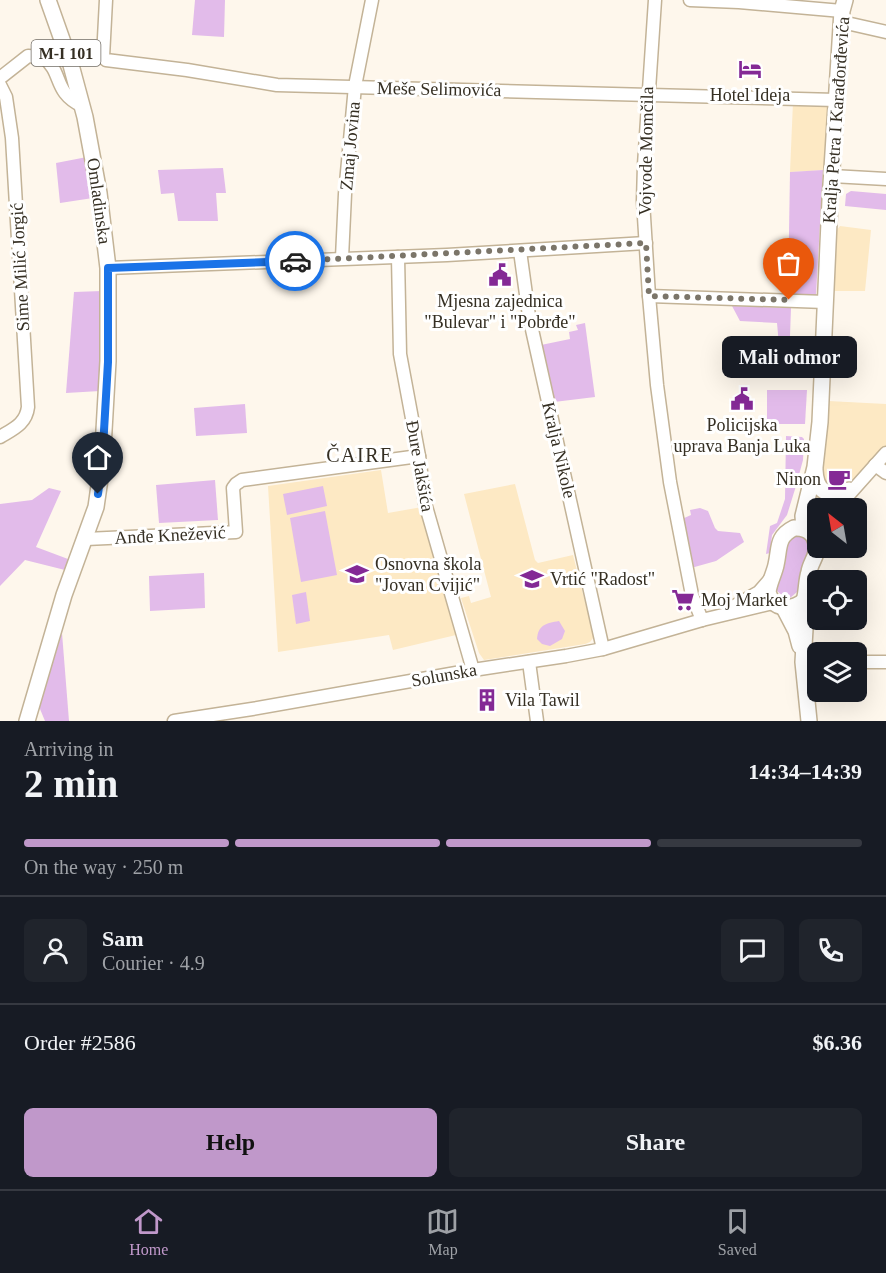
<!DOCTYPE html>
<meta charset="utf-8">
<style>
:root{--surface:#171b24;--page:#20242c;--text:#f1f3f6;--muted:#9ea1a6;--line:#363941;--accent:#c098ca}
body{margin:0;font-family:"Times New Roman",serif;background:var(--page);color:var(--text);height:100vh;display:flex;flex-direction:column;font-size:22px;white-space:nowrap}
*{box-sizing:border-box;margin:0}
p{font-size:20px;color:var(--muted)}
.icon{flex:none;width:33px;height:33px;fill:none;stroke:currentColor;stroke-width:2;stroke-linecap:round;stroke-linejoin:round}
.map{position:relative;height:721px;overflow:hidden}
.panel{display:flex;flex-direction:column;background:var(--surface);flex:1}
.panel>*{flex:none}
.needle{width:39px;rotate:329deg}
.controls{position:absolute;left:807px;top:498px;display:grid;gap:12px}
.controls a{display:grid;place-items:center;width:60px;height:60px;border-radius:9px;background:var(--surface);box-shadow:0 6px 24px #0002;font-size:30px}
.pin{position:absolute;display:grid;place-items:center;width:51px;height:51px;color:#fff;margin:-62px -26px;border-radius:50% 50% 50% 0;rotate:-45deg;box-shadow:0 0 6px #0007}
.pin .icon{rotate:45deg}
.courier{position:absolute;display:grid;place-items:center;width:60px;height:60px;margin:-30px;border:4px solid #1a73e8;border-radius:50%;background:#fff;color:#222;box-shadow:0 2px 8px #0007}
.bubble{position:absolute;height:42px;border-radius:9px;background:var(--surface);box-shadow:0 6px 24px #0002;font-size:20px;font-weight:800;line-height:42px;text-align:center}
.overview em{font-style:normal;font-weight:800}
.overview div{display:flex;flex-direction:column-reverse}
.overview{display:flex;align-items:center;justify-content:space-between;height:102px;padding:0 24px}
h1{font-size:39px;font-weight:800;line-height:45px}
.bar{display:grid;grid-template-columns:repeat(4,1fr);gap:9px 6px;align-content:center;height:72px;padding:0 24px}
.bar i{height:8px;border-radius:4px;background:var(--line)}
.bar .current{background:var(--accent)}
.bar p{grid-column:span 4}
.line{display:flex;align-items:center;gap:15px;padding:0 24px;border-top:2px solid var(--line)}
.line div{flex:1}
.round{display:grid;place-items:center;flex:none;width:63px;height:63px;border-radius:9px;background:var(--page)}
.primary-button{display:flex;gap:12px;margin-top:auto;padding:12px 24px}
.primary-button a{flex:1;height:69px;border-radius:9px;background:var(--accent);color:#111;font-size:24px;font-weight:800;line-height:69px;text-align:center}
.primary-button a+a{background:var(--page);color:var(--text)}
.tabs{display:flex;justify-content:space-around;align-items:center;height:84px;border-top:2px solid var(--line);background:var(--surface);font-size:16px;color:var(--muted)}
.tabs a{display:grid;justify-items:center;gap:3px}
.tabs .current{color:var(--accent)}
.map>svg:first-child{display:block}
</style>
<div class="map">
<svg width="886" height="721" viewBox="0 0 886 721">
<rect width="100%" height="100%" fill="#fef7ec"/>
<g fill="#fde9c4">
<polygon points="793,102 829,103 827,170 790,172"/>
<polygon points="840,226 871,230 865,291 832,291 836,231"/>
<polygon points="828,401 886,404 886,446 847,486 829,488 820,476"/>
<polygon points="381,470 388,513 422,507 456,635 393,650 389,635 278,652 268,486"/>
<polygon points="515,484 535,560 538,563 573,555 594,637 590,642 585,644 484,660 479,653 461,598 469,596 471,603 491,597 464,494"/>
</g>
<g fill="#e2bbea">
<polygon points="195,0 225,0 224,37 192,35"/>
<polygon points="87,157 93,198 60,203 56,163"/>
<polygon points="223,168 226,193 216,193 218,221 178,221 174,193 161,194 158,170"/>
<polygon points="823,170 816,295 788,294 790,172"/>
<polygon points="851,191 886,194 886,210 845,206 846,194"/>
<polygon points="102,291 100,391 66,393 74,292"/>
<polygon points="732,306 791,308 790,336 808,337 808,368 781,367 777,323 740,321"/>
<polygon points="585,323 595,397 554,402 541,345 570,339 569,332 578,330 576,325"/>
<polygon points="767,390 807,390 805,424 767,424"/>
<polygon points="245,404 247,433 196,436 194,408"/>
<polygon points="786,436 802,437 804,439 803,460 796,486 787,515 772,535 770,553 766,554 770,526 777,523 785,499"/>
<polygon points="215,480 218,520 159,523 156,485"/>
<polygon points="323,486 327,506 287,515 283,494"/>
<polygon points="49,488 61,491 36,547 68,559 65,570 25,560 0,586 0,504 32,500"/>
<polygon points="700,508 708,511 715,528 718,531 740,533 744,542 716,561 691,568 682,519 691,515 690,510"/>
<polygon points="325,511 337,575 301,582 290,518"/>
<path d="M802 534 809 541C809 555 801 565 800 578L802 574 797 592 790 598 784 597 777 591C776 580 783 573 785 564 787 556 785 546 789 540 792 536 797 535 802 534Z"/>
<polygon points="204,573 205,608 150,611 149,576"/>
<polygon points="306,592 310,621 296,624 292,595"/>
<path d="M559 621 565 631 562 639 550 646 542 644 537 639C538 625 546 623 559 621Z"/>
<polygon points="62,633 69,721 45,721 40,709 40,704"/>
</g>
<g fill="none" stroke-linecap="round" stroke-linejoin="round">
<g stroke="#c3b397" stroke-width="15">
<g id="minor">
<polyline points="106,0 103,57 106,60 187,70 277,85 836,100"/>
<polyline points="655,0 644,165 643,201 649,296 657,385 670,482 692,595 702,620"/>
<polyline points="690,0 739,2 842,11"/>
<polyline points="842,22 886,32"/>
<path d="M0 78 28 56 43 57C64 73 52 91 82 106"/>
<path d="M0 85 6 97 12 138 28 407C26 424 13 429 0 437"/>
<polyline points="832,176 886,179"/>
<polyline points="520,251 529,316 603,649"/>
<polyline points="398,257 400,354 419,456 425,503 473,670"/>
<polyline points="342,258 345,194 355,86 372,0"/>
<polyline points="108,268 447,255 646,243"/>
<polyline points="649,296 825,302"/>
<polyline points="875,465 886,473"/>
<polyline points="837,508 886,453"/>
<polyline points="804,528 818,517"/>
<polyline points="86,539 236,532 233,488 236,484 242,480 419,456"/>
<polyline points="731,608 759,592 771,578"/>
<polyline points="529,662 537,721"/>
<polyline points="803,662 818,661"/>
<polyline points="856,662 886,662"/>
<polyline points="174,721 252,709 473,670 566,656 603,649 702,620 773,603"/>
</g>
</g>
<g stroke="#c3b397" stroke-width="18">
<g id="major">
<path d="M815 470C816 493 829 498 849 490"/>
<path d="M794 528C810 527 818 537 816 553 814 560 810 565 809 572 806 581 807 591 804 601 790 611 773 610 768 592 769 583 774 574 776 565 780 548 776 537 794 528Z"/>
<polyline points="804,528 803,516 815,467 820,422 830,200 842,11 845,0"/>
<polyline points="801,603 805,629 803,662 809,721"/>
<polyline points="784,608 796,631 800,646"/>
<polyline points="27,721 64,595 96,507 102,465 108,361 108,268 99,193 85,117 71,65 48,0"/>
</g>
</g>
<use href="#minor" stroke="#fff" stroke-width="12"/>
<use href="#major" stroke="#fff" stroke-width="15"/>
</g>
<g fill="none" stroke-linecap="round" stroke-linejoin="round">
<polyline stroke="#7b7569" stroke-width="6" stroke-dasharray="0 10.8" points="295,261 646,243 649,296 789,300"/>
<polyline stroke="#1a73e8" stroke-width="8" points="98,494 102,465 108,362 108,268 295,261"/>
</g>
<defs>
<g id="hotel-bare" transform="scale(1.8)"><path d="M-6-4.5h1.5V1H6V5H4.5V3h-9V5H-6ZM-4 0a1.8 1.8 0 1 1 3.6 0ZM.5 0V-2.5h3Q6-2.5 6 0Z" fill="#842995" stroke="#fff" stroke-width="2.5" paint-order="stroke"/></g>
<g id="civic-bare" transform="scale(1.8)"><path d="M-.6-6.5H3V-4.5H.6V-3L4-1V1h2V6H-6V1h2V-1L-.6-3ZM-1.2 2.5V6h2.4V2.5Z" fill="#842995" stroke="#fff" stroke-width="2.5" paint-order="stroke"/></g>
<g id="cafe-bare" transform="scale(1.8)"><path d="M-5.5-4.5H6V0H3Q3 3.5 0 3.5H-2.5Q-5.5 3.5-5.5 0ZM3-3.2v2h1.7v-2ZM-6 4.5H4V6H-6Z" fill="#842995" stroke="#fff" stroke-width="2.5" paint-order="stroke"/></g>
<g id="school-bare" transform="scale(1.8)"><path d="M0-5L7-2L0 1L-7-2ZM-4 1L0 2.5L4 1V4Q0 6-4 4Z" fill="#842995" stroke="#fff" stroke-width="2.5" paint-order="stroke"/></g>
<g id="supermarket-bare" transform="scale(1.8)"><path d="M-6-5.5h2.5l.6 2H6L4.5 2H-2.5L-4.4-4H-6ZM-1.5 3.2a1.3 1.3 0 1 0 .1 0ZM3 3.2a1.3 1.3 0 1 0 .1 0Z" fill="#842995" stroke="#fff" stroke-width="2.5" paint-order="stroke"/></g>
<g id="building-bare" transform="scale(1.8)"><path d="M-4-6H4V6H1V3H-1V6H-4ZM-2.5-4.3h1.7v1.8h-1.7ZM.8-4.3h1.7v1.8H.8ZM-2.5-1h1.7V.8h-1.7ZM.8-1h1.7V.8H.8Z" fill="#842995" stroke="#fff" stroke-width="2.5" paint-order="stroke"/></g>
</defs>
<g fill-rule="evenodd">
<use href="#hotel-bare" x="750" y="69"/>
<use href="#civic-bare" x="500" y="275"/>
<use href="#civic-bare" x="742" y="399"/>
<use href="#cafe-bare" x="839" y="479"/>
<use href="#school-bare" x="357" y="574"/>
<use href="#school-bare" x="532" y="579"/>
<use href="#supermarket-bare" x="683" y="600"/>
<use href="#building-bare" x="487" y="700"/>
</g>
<g text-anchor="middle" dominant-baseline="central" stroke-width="6" stroke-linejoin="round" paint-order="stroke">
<rect fill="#fff" stroke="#726d65" stroke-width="1.5" x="31.5" y="40" width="69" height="26" rx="4.5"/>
<g font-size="16" font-weight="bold" fill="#352f23">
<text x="66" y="53">M-I 101</text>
</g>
<g font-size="18" fill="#352f23" stroke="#fff">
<text transform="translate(439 89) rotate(1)">Meše Selimovića</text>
<text transform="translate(836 120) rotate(-86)">Kralja Petra I Karađorđevića</text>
<text transform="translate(350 146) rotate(-85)">Zmaj Jovina</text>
<text transform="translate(646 151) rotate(-89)">Vojvode Momčila</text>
<text transform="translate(99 201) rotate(82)">Omladinska</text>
<text transform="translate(20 267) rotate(-93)">Sime Milić Jorgić</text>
<text transform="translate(559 450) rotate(77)">Kralja Nikole</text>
<text transform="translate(420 466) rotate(80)">Đure Jakšića</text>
<text transform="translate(170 535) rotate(-3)">Anđe Knežević</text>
<text transform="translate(444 675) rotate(-10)">Solunska</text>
</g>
<g font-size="18" fill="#352f23" stroke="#fff" text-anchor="start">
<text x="750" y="95" text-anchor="middle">Hotel Ideja</text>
<text x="500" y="301" text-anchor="middle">Mjesna zajednica<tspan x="500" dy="21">"Bulevar" i "Pobrđe"</tspan></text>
<text x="742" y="425" text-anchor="middle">Policijska<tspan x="742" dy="21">uprava Banja Luka</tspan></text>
<text x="821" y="479" text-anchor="end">Ninon</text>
<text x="375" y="564">Osnovna škola<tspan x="375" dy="21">"Jovan Cvijić"</tspan></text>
<text x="550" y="579">Vrtić "Radost"</text>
<text x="701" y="600">Moj Market</text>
<text x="505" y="700">Vila Tawil</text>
</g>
<g font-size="20" letter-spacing="1.5" fill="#352f23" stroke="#fff">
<text x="360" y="455">ČAIRE</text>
</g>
</g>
</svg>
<div class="controls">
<a><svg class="needle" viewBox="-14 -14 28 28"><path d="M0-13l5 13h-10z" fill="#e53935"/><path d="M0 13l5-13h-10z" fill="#9ea1a6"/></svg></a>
<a><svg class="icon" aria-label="locate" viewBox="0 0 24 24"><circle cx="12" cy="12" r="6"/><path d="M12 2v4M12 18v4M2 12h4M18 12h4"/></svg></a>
<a><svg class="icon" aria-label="layers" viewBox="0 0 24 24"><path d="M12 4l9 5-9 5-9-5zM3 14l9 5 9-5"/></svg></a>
</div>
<div class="pin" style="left:789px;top:300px;background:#ea580c"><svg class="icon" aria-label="bag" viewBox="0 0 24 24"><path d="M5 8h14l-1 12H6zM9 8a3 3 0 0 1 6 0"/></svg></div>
<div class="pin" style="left:98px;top:494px;background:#1f2937"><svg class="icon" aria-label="home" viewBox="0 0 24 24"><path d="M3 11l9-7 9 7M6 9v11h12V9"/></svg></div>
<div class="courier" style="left:295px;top:261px"><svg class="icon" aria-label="car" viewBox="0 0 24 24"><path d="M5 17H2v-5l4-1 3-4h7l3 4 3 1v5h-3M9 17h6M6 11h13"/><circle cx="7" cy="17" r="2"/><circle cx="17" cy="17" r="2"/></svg></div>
<div class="bubble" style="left:722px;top:336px;width:135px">Mali odmor</div>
</div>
<section class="panel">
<div class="overview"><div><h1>2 min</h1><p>Arriving in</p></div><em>14:34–14:39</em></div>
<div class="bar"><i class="current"></i><i class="current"></i><i class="current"></i><i></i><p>On the way · 250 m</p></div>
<div class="line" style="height:108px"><a class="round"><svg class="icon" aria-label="person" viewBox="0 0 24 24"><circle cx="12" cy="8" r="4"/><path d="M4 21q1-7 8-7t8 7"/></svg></a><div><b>Sam</b><p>Courier · 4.9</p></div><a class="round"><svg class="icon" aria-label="chat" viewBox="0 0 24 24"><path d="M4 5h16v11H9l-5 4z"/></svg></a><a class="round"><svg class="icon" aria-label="phone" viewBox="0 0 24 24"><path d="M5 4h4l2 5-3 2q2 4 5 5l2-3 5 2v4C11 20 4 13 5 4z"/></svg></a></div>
<div class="line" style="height:78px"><div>Order #2586</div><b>$6.36</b></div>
<div class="primary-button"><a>Help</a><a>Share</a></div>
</section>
<nav class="tabs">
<a class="current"><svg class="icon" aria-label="home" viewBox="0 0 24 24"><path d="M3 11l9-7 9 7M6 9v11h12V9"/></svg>Home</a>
<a><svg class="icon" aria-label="map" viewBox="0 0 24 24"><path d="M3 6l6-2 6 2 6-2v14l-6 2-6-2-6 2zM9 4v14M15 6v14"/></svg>Map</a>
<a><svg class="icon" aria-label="saved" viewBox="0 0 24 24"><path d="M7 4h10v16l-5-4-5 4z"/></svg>Saved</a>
</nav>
